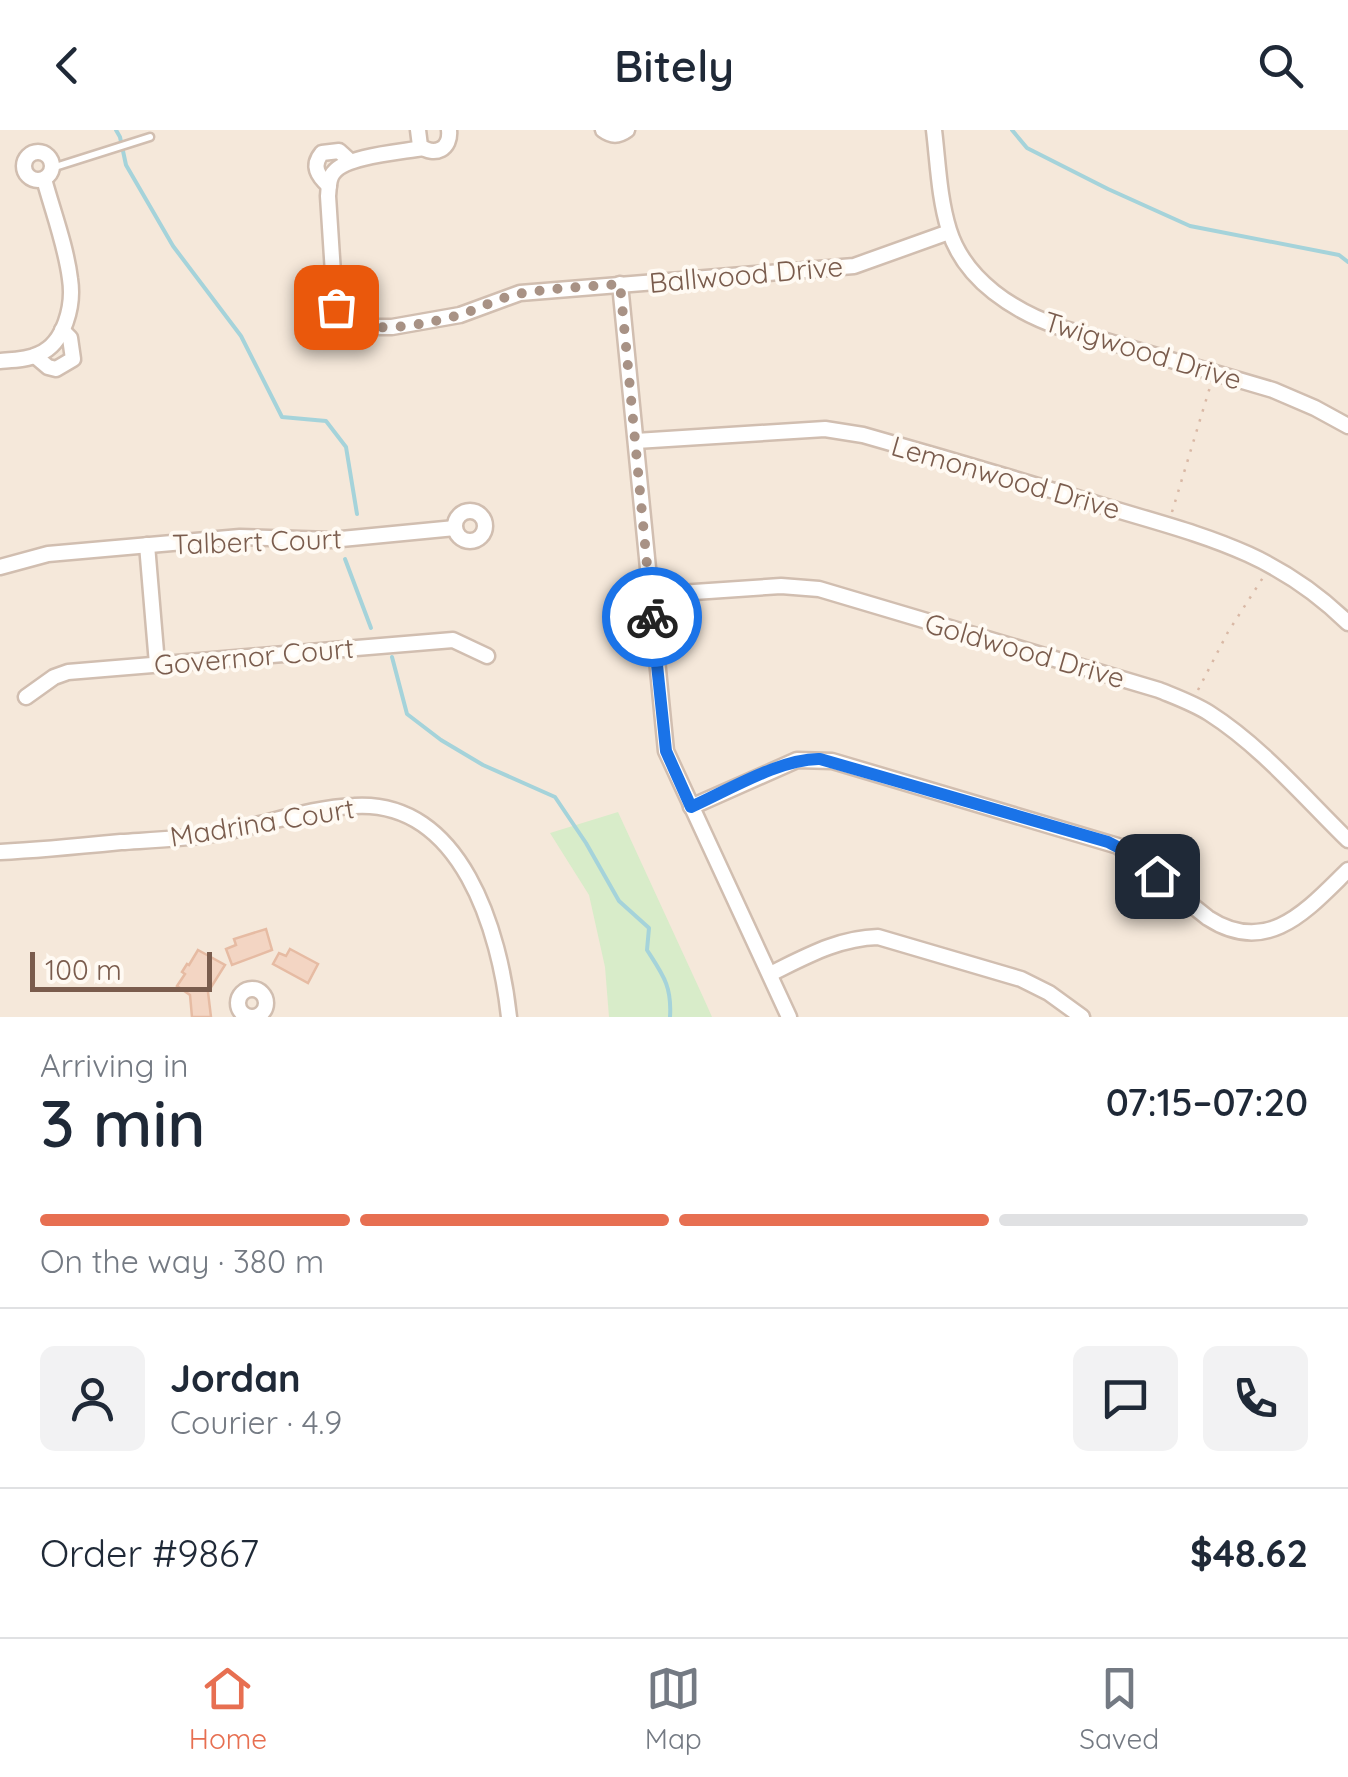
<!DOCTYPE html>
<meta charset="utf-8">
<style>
:root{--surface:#fff;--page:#f2f2f3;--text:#1f2937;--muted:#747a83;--line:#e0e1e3;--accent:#e76f51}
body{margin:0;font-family:Quicksand,sans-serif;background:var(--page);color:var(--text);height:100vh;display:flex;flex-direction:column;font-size:38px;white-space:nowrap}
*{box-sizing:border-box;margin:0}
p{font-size:32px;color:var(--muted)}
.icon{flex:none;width:55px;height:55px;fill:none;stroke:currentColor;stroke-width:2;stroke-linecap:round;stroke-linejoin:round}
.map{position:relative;height:887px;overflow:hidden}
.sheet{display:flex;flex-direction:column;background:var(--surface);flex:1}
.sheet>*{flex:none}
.scale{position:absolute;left:30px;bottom:25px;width:182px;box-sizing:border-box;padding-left:10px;border:5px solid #7a5c4d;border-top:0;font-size:28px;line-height:35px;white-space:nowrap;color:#7a5c4d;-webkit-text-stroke:8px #fffaf3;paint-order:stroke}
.pin{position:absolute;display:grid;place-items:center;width:85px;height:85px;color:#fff;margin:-42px;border-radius:20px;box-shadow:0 5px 15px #0006}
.courier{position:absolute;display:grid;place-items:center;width:100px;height:100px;margin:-50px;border:8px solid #1a73e8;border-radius:50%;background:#fff;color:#222;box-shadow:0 2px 12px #0007}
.head em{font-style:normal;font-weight:600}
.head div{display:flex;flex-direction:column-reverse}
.head{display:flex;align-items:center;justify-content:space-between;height:170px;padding:0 40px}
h1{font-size:65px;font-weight:600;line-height:75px}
.bar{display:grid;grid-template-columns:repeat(4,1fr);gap:15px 10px;align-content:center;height:120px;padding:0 40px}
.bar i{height:12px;border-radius:8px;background:var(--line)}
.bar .current{background:var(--accent)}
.bar p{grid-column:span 4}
.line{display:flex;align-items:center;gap:25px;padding:0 40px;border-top:2px solid var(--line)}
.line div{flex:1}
.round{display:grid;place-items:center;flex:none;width:105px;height:105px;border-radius:15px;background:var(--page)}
header{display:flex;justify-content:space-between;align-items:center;height:130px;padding:0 40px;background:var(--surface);font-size:45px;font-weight:600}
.menu{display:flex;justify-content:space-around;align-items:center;height:140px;border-top:2px solid var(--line);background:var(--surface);font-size:28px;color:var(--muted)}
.menu a{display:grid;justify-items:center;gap:5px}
.menu .current{color:var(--accent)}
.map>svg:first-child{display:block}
</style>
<header><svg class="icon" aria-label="back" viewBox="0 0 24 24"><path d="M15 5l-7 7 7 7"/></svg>Bitely<svg class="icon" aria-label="search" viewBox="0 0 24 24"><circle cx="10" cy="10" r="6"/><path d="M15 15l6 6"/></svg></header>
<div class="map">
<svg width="1348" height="887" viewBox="0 0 1348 887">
<rect width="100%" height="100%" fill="#fdf6ec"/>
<rect fill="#f5e8da" x="0" y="0" width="1348" height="887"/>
<polygon fill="#d8ecc9" points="618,682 704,869 712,887 609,887 605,837 589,765 550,703"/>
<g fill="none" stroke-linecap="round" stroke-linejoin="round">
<g stroke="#a5d3da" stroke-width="4">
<polyline points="116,0 120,7 126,35 173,116 241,206 282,287 326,291 346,317 357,384"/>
<polyline points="1012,0 1027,18 1108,59 1190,96 1339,125 1348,132"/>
<polyline points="345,429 371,498"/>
<path d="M392 527 407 584 441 610 483 635 555 667 586 713 619 771 649 798 647 820C663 845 672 856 670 887"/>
</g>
</g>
<g fill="#f3d5c3" stroke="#e6bba3" stroke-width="2.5">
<polygon points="266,799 272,820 232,835 226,819 236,815 234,809"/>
<polygon points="290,819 318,834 308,853 273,834 279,823 286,826"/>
<polygon points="198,820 225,835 208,862 211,887 192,887 190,865 177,856 185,844 182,842 187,834 189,835"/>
</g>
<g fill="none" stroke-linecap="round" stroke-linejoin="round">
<g stroke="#d1beb0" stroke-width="11">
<polyline id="lane" points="52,38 150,7"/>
</g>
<g stroke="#d1beb0" stroke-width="19">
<g id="street">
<path d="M418 0 420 16C435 27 451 19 449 0"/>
<path d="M603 0C611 6 619 6 627 0"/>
<path d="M934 0C938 33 939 68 949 100 965 151 1015 182 1062 198L1273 260 1315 278 1348 296"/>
<path d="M423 18C402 22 346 26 334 42 328 48 329 58 328 66L335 174 337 183 352 194 370 197H392L460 185 520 163 854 136 949 102"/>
<circle cx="38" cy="36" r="14"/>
<path d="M329 56C318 46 311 36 322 23L339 21 350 31"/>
<polyline points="620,154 666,621 789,887"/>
<path d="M336 177 330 186 333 199C344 206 354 207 363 196"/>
<polyline points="35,226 48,237 56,239 73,229 70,208 62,200"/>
<path d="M0 231C13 230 27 230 39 224 65 213 74 175 70 149 66 116 53 82 44 49"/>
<path d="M636 311 825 299 863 305C941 327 1019 350 1097 374 1194 404 1272 418 1348 493"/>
<circle cx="470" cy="396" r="15"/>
<polyline points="147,415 157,534"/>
<polyline points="0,437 48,424 240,407 331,410 455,398"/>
<path d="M650 465 781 456 819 459 1159 560C1176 567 1193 573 1209 583 1261 616 1304 667 1348 710"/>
<polyline points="26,567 54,547 68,542 453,510 487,526"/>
<path d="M691 677 797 630 832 631 1118 716 1208 788C1268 827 1308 779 1348 740"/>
<path d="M0 722C40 720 81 716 121 712 152 710 183 709 212 704 260 697 306 678 354 676 462 669 500 803 509 887"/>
<path d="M770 844C805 827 838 808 878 807L1021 849 1049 863 1082 887"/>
<circle cx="252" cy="873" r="14"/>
</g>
</g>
<g stroke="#d9b8a5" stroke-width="2.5" stroke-dasharray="2.5 8" stroke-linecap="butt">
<polyline points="1172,382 1210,257"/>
<polyline points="1198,560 1228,502 1264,446"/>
</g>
<use href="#lane" stroke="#fff" stroke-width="6"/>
<use href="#street" stroke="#fff" stroke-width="14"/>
</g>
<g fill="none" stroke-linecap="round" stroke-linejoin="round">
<path stroke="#a89285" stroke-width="10" stroke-dasharray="0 18" d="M336 177C350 212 431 193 459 185 479 179 498 168 518 164 551 158 586 157 620 154L652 487"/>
<path stroke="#1a73e8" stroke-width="12" d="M652 487 666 621 691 677C727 661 781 628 820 629L1108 712 1131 724 1157 746"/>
</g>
<g text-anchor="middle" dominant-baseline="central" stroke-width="8" stroke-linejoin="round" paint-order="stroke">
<g font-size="28" fill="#7a5c4d" stroke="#fffaf3">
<text transform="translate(746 144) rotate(-5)">Ballwood Drive</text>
<text transform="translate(1143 220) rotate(17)">Twigwood Drive</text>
<text transform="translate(1006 347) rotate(16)">Lemonwood Drive</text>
<text transform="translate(257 411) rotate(-2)">Talbert Court</text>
<text transform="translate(1025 520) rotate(16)">Goldwood Drive</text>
<text transform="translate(254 526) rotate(-5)">Governor Court</text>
<text transform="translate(262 692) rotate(-9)">Madrina Court</text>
</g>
</g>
</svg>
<div class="scale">100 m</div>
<div class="pin" style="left:336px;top:177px;background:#ea580c"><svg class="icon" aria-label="bag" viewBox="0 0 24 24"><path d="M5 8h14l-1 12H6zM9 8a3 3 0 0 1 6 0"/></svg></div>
<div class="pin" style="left:1157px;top:746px;background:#1f2937"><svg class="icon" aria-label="home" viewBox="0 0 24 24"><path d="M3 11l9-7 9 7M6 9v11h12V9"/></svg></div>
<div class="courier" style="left:652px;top:487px"><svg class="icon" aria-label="bike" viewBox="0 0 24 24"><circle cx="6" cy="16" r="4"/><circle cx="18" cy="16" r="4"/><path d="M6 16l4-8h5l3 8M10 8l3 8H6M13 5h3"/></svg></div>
</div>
<section class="sheet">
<div class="head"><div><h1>3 min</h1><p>Arriving in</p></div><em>07:15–07:20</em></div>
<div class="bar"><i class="current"></i><i class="current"></i><i class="current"></i><i></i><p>On the way · 380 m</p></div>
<div class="line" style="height:180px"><a class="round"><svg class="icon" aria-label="person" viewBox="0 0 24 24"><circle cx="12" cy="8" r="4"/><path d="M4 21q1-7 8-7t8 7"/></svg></a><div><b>Jordan</b><p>Courier · 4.9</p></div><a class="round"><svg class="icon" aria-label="chat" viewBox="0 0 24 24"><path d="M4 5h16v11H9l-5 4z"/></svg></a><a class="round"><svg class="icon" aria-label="phone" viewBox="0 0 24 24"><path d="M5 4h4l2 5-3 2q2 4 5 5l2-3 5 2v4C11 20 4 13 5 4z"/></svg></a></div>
<div class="line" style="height:130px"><div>Order #9867</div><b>$48.62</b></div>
</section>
<nav class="menu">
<a class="current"><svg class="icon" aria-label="home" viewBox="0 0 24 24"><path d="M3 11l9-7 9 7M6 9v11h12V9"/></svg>Home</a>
<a><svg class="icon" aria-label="map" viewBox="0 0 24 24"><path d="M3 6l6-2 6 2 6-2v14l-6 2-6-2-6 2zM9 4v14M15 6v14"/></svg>Map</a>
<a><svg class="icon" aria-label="saved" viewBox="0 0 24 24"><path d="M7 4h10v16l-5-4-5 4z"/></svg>Saved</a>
</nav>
